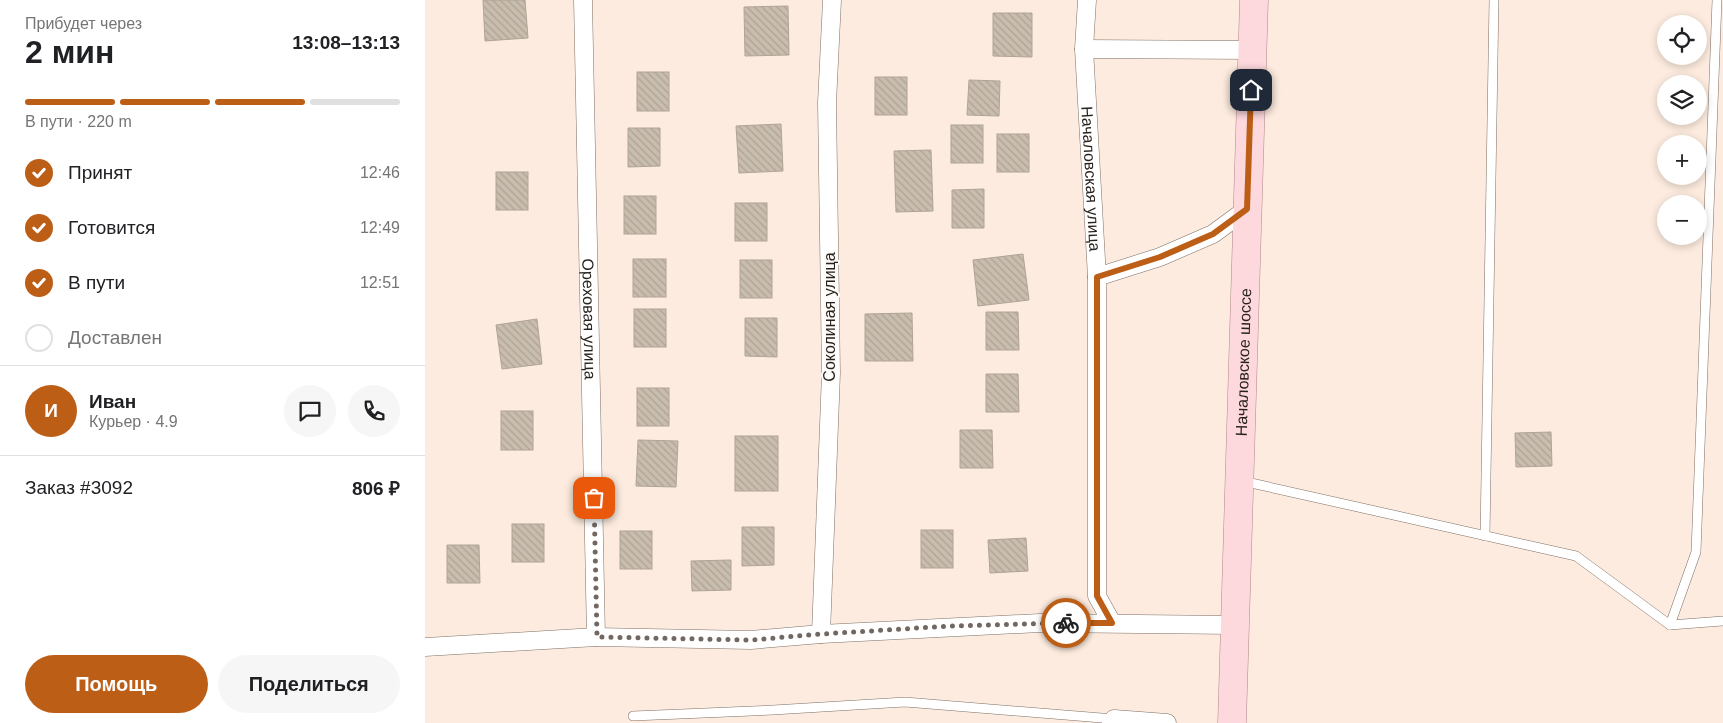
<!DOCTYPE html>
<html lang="ru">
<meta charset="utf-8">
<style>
:root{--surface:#fff;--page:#f6f6f6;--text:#202124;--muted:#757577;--line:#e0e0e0;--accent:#bd5e16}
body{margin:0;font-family:Arial,sans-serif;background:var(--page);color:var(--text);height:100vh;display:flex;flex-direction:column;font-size:19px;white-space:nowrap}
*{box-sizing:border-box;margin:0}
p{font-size:16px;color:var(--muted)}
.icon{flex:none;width:28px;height:28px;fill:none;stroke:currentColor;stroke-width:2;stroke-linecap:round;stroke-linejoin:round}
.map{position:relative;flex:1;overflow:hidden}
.panel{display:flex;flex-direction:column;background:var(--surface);width:425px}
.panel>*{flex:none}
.fabs{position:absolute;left:1232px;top:15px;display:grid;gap:10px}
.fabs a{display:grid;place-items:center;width:50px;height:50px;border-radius:50%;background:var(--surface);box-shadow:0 2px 8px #0003;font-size:25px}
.pin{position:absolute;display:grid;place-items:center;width:42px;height:42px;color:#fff;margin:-21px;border-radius:10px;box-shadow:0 2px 8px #0006}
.courier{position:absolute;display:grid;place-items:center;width:50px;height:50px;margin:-25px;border:4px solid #bd5e16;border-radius:50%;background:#fff;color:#222;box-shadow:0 1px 6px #0007}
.overview em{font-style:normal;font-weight:600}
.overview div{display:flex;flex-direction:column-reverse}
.overview{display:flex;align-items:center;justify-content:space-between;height:85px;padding:0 25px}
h1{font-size:32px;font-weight:600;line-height:38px}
.bar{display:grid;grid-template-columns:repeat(4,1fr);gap:8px 5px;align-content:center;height:60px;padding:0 25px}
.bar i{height:6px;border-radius:4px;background:var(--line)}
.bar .current{background:var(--accent)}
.bar p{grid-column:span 4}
.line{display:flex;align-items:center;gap:12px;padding:0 25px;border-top:1px solid var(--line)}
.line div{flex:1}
.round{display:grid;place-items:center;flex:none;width:52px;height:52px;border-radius:26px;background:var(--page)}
ol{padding:0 25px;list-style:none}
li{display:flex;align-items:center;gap:15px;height:55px}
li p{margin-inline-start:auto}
li .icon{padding:5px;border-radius:50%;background:var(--accent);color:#fff;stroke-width:4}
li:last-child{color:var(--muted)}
li i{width:28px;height:28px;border:2px solid var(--line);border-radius:50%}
.button{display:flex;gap:10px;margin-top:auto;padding:10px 25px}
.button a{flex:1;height:58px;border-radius:30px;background:var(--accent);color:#fff;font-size:20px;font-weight:600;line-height:58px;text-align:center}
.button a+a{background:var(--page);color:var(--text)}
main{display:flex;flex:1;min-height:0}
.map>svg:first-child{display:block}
</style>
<main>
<section class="panel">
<div class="overview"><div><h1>2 мин</h1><p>Прибудет через</p></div><em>13:08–13:13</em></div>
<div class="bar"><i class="current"></i><i class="current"></i><i class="current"></i><i></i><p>В пути · 220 m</p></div>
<ol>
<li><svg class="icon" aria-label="check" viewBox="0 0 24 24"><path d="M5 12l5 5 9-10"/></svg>Принят<p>12:46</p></li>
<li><svg class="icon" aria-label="check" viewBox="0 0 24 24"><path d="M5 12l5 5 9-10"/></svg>Готовится<p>12:49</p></li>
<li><svg class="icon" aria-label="check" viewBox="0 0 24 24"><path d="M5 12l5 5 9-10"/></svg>В пути<p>12:51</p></li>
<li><i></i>Доставлен</li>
</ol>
<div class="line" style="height:90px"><b class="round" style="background:var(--accent);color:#fff">И</b><div><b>Иван</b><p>Курьер · 4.9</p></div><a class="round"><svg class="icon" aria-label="chat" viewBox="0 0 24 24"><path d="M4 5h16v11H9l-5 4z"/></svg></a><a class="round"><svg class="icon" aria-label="phone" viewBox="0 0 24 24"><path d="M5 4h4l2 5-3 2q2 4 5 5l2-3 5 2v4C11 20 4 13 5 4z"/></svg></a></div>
<div class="line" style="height:65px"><div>Заказ #3092</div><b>806 ₽</b></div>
<div class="button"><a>Помощь</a><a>Поделиться</a></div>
</section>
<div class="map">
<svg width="1298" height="723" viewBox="0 0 1298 723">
<defs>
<pattern id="building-back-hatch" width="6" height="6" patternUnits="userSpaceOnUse" patternTransform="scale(1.25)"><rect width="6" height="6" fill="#c9bdae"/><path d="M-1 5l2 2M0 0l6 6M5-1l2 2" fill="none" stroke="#ada295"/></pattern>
</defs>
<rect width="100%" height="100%" fill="#fcebde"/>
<g fill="url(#building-back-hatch)" stroke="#b0a496">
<polygon points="58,0 100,0 103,38 60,41"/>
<polygon points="363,6 364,55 320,56 319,7"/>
<polygon points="568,13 607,13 607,57 568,56"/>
<rect x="212" y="72" width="32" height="39"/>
<rect x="450" y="77" width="32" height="38"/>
<polygon points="544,80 575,81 574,116 542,115"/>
<polygon points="356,124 358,171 314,173 311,126"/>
<rect x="526" y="125" width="32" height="38"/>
<polygon points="203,128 235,128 235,166 203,167"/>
<rect x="572" y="134" width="32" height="38"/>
<polygon points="506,150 508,211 471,212 469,151"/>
<rect x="71" y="172" width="32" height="38"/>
<polygon points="559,189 559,228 527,228 527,190"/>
<rect x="199" y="196" width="32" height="38"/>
<rect x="310" y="203" width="32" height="38"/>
<polygon points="598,254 604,300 553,306 548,260"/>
<rect x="208" y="259" width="33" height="38"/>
<rect x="315" y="260" width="32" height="38"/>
<rect x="209" y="309" width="32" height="38"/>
<polygon points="561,312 593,312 594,350 561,350"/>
<polygon points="487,313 488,361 440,361 440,314"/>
<polygon points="320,318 352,318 352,357 320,356"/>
<polygon points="112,319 117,364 77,369 71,325"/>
<polygon points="561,374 593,374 594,412 561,412"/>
<rect x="212" y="388" width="32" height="38"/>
<rect x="76" y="411" width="32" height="39"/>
<polygon points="535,430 567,430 568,468 535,468"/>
<polygon points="1126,432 1127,466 1091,467 1090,433"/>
<rect x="310" y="436" width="43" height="55"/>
<polygon points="213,440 253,441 251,487 211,486"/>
<rect x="87" y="524" width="32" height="38"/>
<polygon points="317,527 349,527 349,565 317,566"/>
<rect x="496" y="530" width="32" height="38"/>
<rect x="195" y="531" width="32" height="38"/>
<polygon points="601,538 603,571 565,573 563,540"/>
<polygon points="22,545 54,545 55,583 22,583"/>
<polygon points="306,560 306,590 267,591 266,561"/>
</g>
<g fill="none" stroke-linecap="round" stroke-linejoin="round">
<g stroke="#7f7065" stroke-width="10">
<g id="lane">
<polyline points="817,481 1151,556 1245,625 1298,621"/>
<polyline points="1060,536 1069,0"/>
<polyline points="1245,625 1271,552 1292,0"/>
<polyline points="208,716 348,710 480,702 689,719"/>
</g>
</g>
<g stroke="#7f7065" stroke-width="19">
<g id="street">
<path id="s1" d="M158 0 171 637"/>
<path id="s2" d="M662 0 659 49 672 277V596L687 623"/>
<polyline points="659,49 827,50"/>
<polyline points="672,277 735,257 788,234 822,209"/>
<polyline points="396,634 406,373 402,103 407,0"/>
<polyline points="0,647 171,637 326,640 396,634 615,623 810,625"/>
<polyline points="686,723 689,719 742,723"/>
</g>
</g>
<g stroke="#b1878a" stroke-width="29">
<g id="primary">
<path id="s3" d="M807 723 829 0"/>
</g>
</g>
<use href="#lane" stroke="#fff" stroke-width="9"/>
<use href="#street" stroke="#fff" stroke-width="18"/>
<use href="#primary" stroke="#fdd8dc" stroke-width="28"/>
</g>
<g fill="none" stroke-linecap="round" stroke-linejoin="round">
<polyline stroke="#726861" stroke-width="5" stroke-dasharray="0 9" points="169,498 172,637 326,640 396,634 526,626 641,623"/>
<polyline stroke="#bd5e16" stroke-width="6" points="641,623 687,623 672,596 672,277 735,257 788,234 822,209 826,90"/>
</g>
<g text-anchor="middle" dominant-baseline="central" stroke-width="4" stroke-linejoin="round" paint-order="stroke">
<g font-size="16" fill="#28221d" stroke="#fefbf8">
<text stroke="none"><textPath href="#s2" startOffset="179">Началовская улица</textPath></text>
<text transform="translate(404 317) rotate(-90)">Соколиная улица</text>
<text stroke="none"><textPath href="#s1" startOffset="319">Ореховая улица</textPath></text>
<text stroke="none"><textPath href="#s3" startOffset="361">Началовское шоссе</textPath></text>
</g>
</g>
</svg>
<div class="fabs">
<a><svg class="icon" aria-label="locate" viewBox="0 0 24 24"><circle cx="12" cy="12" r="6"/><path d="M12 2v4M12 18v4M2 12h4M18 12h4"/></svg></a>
<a><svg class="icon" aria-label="layers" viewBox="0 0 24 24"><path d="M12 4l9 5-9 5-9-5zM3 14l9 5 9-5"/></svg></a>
<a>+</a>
<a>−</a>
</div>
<div class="pin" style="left:169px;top:498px;background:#ea580c"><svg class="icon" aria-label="bag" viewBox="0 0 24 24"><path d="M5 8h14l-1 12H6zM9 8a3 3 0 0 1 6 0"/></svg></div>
<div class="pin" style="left:826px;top:90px;background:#1f2937"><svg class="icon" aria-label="home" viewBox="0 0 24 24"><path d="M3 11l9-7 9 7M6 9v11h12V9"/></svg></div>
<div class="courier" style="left:641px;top:623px"><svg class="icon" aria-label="bike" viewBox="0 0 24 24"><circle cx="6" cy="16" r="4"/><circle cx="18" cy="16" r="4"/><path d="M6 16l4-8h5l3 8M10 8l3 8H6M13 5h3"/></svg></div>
</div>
</main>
